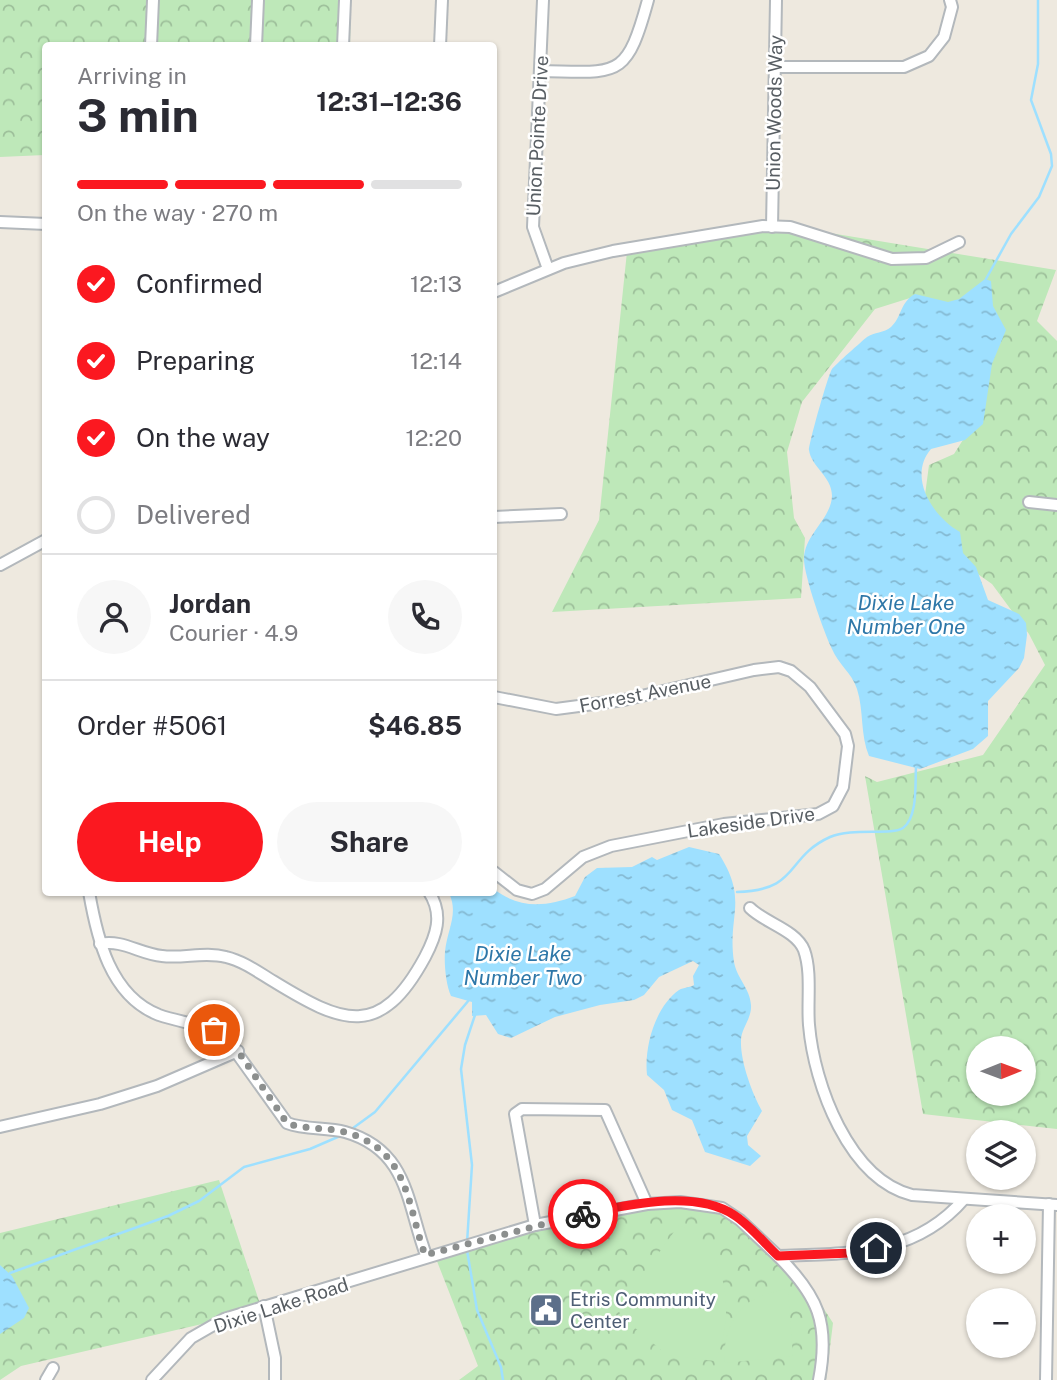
<!DOCTYPE html>
<meta charset="utf-8">
<style>
:root{--surface:#fff;--page:#f7f7f7;--text:#2b2b33;--muted:#7c7c81;--line:#e1e1e2;--accent:#fb1820}
body{margin:0;font-family:"Public Sans",sans-serif;background:var(--page);color:var(--text);height:100vh;display:flex;flex-direction:column;font-size:26px;white-space:nowrap}
*{box-sizing:border-box;margin:0}
p{font-size:23px;color:var(--muted)}
.icon{flex:none;width:38px;height:38px;fill:none;stroke:currentColor;stroke-width:2;stroke-linecap:round;stroke-linejoin:round}
.map{position:relative;flex:1;overflow:hidden}
.sheet{position:absolute;left:42px;top:42px;width:455px;height:854px;display:flex;flex-direction:column;background:var(--surface);border-radius:7px;box-shadow:0 2px 5px #0004}
.sheet>*{flex:none}
.needle{width:46px;rotate:89deg}
.buttons{position:absolute;left:966px;top:1036px;display:grid;gap:14px}
.buttons a{display:grid;place-items:center;width:70px;height:70px;border-radius:50%;background:var(--surface);box-shadow:0 2px 5px #0004;font-size:35px}
.pin{position:absolute;display:grid;place-items:center;width:60px;height:60px;color:#fff;margin:-30px;border:4px solid #fff;border-radius:50%;box-shadow:0 2px 7px #0007}
.courier{position:absolute;display:grid;place-items:center;width:70px;height:70px;margin:-35px;border:5px solid #fb1820;border-radius:50%;background:#fff;color:#222;box-shadow:0 2px 9px #0007}
.headline em{font-style:normal;font-weight:700}
.headline div{display:flex;flex-direction:column-reverse}
.headline{display:flex;align-items:center;justify-content:space-between;height:119px;padding:0 35px}
h1{font-size:46px;font-weight:700;line-height:52px}
.bar{display:grid;grid-template-columns:repeat(4,1fr);gap:10px 7px;align-content:center;height:84px;padding:0 35px}
.bar i{height:9px;border-radius:5px;background:var(--line)}
.bar .active{background:var(--accent)}
.bar p{grid-column:span 4}
.line{display:flex;align-items:center;gap:18px;padding:0 35px;border-top:2px solid var(--line)}
.line div{flex:1}
.round{display:grid;place-items:center;flex:none;width:74px;height:74px;border-radius:37px;background:var(--page)}
ol{padding:0 35px;list-style:none}
li{display:flex;align-items:center;gap:21px;height:77px}
li p{margin-inline-start:auto}
li .icon{padding:7px;border-radius:50%;background:var(--accent);color:#fff;stroke-width:4}
li:last-child{color:var(--muted)}
li i{width:38px;height:38px;border:4px solid var(--line);border-radius:50%}
.cta{display:flex;gap:14px;margin-top:auto;padding:14px 35px}
.cta a{flex:1;height:80px;border-radius:42px;background:var(--accent);color:#fff;font-size:28px;font-weight:700;line-height:80px;text-align:center}
.cta a+a{background:var(--page);color:var(--text)}
.map>svg:first-child{display:block}
</style>
<div class="map">
<svg width="1057" height="1380" viewBox="0 0 1057 1380">
<defs>
<pattern id="forest-crowns" width="20" height="18" patternUnits="userSpaceOnUse" patternTransform="scale(1.75)"><rect width="20" height="18" fill="#bee8b9"/><path d="M2 6a3 3 0 1 1 6 0M12 15a3 3 0 1 1 6 0" fill="none" stroke="#9dbf9a"/></pattern>
<pattern id="water-ripples" width="26" height="14" patternUnits="userSpaceOnUse" patternTransform="scale(1.75)"><rect width="26" height="14" fill="#9ee0ff"/><path d="M2 4q2-2 4 0t4 0M15 11q2-2 4 0t4 0" fill="none" stroke="#84b9d2"/></pattern>
</defs>
<rect width="100%" height="100%" fill="#eee9df"/>
<g fill="url(#forest-crowns)" fill-rule="evenodd">
<polygon points="0,0 351,0 350,45 46,46 45,155 0,157"/>
<path d="M781 225 1056 270 1037 321 1057 341V1129L923 1114 865 776 877 782 983 755 1045 665 1029 634 992 584 972 570 930 520 925 495 929 465 954 454 973 424 910 298 875 309 802 402 787 452 794 518 805 538 801 598 552 612 599 520 628 242ZM978 1048H1024V1094H978Z"/>
<polygon points="219,1180 262,1310 21,1366 0,1380 0,1233"/>
<polygon points="654,1201 735,1214 791,1258 833,1323 826,1380 459,1380 478,1366 433,1251 533,1229 598,1207"/>
</g>
<g fill="#bee8b9">
<path d="M679 1225C729 1248 736 1315 715 1361L667 1355 621 1316 618 1309Z"/>
<path d="M788 1289 793 1356 724 1363C724 1317 743 1296 788 1289Z"/>
</g>
<g fill="url(#water-ripples)">
<path d="M985 279 991 281 993 306 1006 330 992 364 983 424 965 440 931 449C907 477 933 517 960 532L963 553 976 567 988 600 1019 614 1026 623 1027 635 1024 658 1019 668 988 701V736L973 749 920 769 869 756C860 735 864 711 857 689 852 673 838 664 832 649 824 633 803 573 804 558 805 534 831 519 832 496 832 476 811 467 809 450 809 443 828 375 832 369 835 365 862 341 867 337 874 332 884 333 891 327 902 317 900 302 915 294L948 302 959 299Z"/>
<path d="M689 847 719 854C749 901 727 915 734 962 737 979 750 988 751 1005 752 1018 741 1029 741 1040 740 1061 752 1093 762 1111L747 1136 748 1145 761 1156 750 1166 705 1152 692 1120 672 1110 664 1090 647 1075C644 1047 655 1007 679 990 684 987 689 988 694 985L693 976 699 965 693 961 659 977 644 995 634 1000 600 1005 555 1017 511 1038 498 1034 486 1015 472 1016V1002L451 996C446 985 444 964 445 952 447 930 459 914 449 893L494 892V889C519 909 546 907 575 896L585 877 597 868 632 867 652 857 657 860Z"/>
<polygon points="0,1265 12,1276 29,1308 24,1318 0,1334"/>
</g>
<g fill="none" stroke-linecap="round" stroke-linejoin="round">
<g stroke="#9ee0ff" stroke-width="2.5">
<polyline points="986,279 1011,234 1039,197 1052,166 1051,154 1031,100 1038,64 1038,0"/>
<path d="M737 892C801 890 784 858 830 837 852 827 891 836 903 828 918 817 915 783 916 767"/>
<polyline points="349,1131 375,1112 469,1000"/>
<polyline points="467,1243 472,1165 461,1069 465,1045 475,1015"/>
<polyline points="467,1250 477,1310 501,1367 503,1380"/>
<polyline points="10,1273 168,1216 199,1201 244,1167 310,1149 340,1136"/>
</g>
<g stroke="#b3b8bc" stroke-width="14">
<g id="minor">
<polyline points="543,0 533,227 548,269"/>
<polyline points="151,46 153,0"/>
<polyline points="256,46 258,0"/>
<polyline points="343,46 345,0"/>
<polyline points="440,46 442,0"/>
<polyline points="775,67 904,67 929,56 944,37 952,7 950,0"/>
<path d="M540 71C618 72 626 81 648 0"/>
<polyline points="0,222 46,224"/>
<polyline points="772,227 776,0"/>
<polyline points="494,292 564,263 613,251 763,226 790,227 892,259 926,258 959,242"/>
<polyline points="1029,502 1057,505"/>
<polyline points="494,517 561,514"/>
<polyline points="0,565 46,540"/>
<polyline points="494,697 556,709 624,700 754,670 779,667 791,671 810,687 845,734 848,746 843,787 833,806 818,814 724,824 611,846 583,857 545,889 532,894 517,890 494,872"/>
<path d="M89 892C97 938 110 996 159 1015 182 1023 206 1024 226 1038L287 1123C305 1130 326 1127 345 1132 409 1150 407 1205 426 1255"/>
<path d="M750 908C765 923 796 930 804 950 812 972 807 1002 809 1025 814 1085 849 1179 912 1195L1057 1205"/>
<path d="M100 944C122 939 140 954 162 956 183 959 205 951 226 957 243 961 258 972 273 981 343 1024 380 1040 425 957 436 936 444 915 429 892"/>
<polyline points="0,1127 100,1104 157,1086 238,1051"/>
<polyline points="535,1225 515,1114 522,1109 605,1110 647,1204"/>
<path d="M778 1256C818 1296 830 1323 819 1380"/>
<polyline points="264,1306 275,1358 275,1380"/>
<polyline points="46,1380 53,1368"/>
<path d="M152 1380 191 1338 224 1319 535 1225 647 1204 680 1202 722 1208 740 1220 778 1256C848 1253 914 1257 964 1199"/>
<polyline points="1046,1380 1049,1204"/>
</g>
</g>
<use href="#minor" stroke="#fff" stroke-width="10"/>
</g>
<g fill="none" stroke-linecap="round" stroke-linejoin="round">
<path stroke="#8c8f8e" stroke-width="7" stroke-dasharray="0 12.6" d="M214 1030 238 1051 287 1123C305 1130 326 1127 345 1132 409 1150 407 1204 425 1255L583 1214"/>
<path stroke="#fb1820" stroke-width="9" d="M583 1214C627 1205 694 1189 734 1215 750 1225 764 1243 778 1256L851 1253 876 1248"/>
</g>
<defs>
<g id="civic-square" transform="scale(1.75)"><rect x="-9" y="-9" width="18" height="18" rx="4" fill="#5c6f8a" stroke="#fff"/><path d="M-.6-6.5H3V-4.5H.6V-3L4-1V1h2V6H-6V1h2V-1L-.6-3ZM-1.2 2.5V6h2.4V2.5Z" fill="#fff"/></g>
</defs>
<g fill-rule="evenodd">
<use href="#civic-square" x="546" y="1310"/>
</g>
<g text-anchor="middle" dominant-baseline="central" stroke-width="5" stroke-linejoin="round" paint-order="stroke">
<g font-size="19" fill="#585e63" stroke="#fff">
<text transform="translate(774 113) rotate(-89)">Union Woods Way</text>
<text transform="translate(537 136) rotate(-87)">Union Pointe Drive</text>
<text transform="translate(645 693) rotate(-11)">Forrest Avenue</text>
<text transform="translate(751 822) rotate(-8)">Lakeside Drive</text>
<text transform="translate(281 1305) rotate(-18)">Dixie Lake Road</text>
</g>
<g font-size="19" fill="#4e5e75" stroke="#fff" text-anchor="start">
<text x="570" y="1299">Etris Community<tspan x="570" dy="22">Center</tspan></text>
</g>
<g font-size="21" font-style="italic" fill="#2e77a8" stroke="#fff">
<text x="906" y="602">Dixie Lake<tspan x="906" dy="24">Number One</tspan></text>
<text x="523" y="953">Dixie Lake<tspan x="523" dy="24">Number Two</tspan></text>
</g>
</g>
</svg>
<div class="buttons">
<a><svg class="needle" viewBox="-14 -14 28 28"><path d="M0-13l5 13h-10z" fill="#e53935"/><path d="M0 13l5-13h-10z" fill="#7c7c81"/></svg></a>
<a><svg class="icon" aria-label="layers" viewBox="0 0 24 24"><path d="M12 4l9 5-9 5-9-5zM3 14l9 5 9-5"/></svg></a>
<a>+</a>
<a>−</a>
</div>
<div class="pin" style="left:214px;top:1030px;background:#ea580c"><svg class="icon" aria-label="bag" viewBox="0 0 24 24"><path d="M5 8h14l-1 12H6zM9 8a3 3 0 0 1 6 0"/></svg></div>
<div class="pin" style="left:876px;top:1248px;background:#1f2937"><svg class="icon" aria-label="home" viewBox="0 0 24 24"><path d="M3 11l9-7 9 7M6 9v11h12V9"/></svg></div>
<div class="courier" style="left:583px;top:1214px"><svg class="icon" aria-label="bike" viewBox="0 0 24 24"><circle cx="6" cy="16" r="4"/><circle cx="18" cy="16" r="4"/><path d="M6 16l4-8h5l3 8M10 8l3 8H6M13 5h3"/></svg></div>
<section class="sheet">
<div class="headline"><div><h1>3 min</h1><p>Arriving in</p></div><em>12:31–12:36</em></div>
<div class="bar"><i class="active"></i><i class="active"></i><i class="active"></i><i></i><p>On the way · 270 m</p></div>
<ol>
<li><svg class="icon" aria-label="check" viewBox="0 0 24 24"><path d="M5 12l5 5 9-10"/></svg>Confirmed<p>12:13</p></li>
<li><svg class="icon" aria-label="check" viewBox="0 0 24 24"><path d="M5 12l5 5 9-10"/></svg>Preparing<p>12:14</p></li>
<li><svg class="icon" aria-label="check" viewBox="0 0 24 24"><path d="M5 12l5 5 9-10"/></svg>On the way<p>12:20</p></li>
<li><i></i>Delivered</li>
</ol>
<div class="line" style="height:126px"><a class="round"><svg class="icon" aria-label="person" viewBox="0 0 24 24"><circle cx="12" cy="8" r="4"/><path d="M4 21q1-7 8-7t8 7"/></svg></a><div><b>Jordan</b><p>Courier · 4.9</p></div><a class="round"><svg class="icon" aria-label="phone" viewBox="0 0 24 24"><path d="M5 4h4l2 5-3 2q2 4 5 5l2-3 5 2v4C11 20 4 13 5 4z"/></svg></a></div>
<div class="line" style="height:91px"><div>Order #5061</div><b>$46.85</b></div>
<div class="cta"><a>Help</a><a>Share</a></div>
</section>
</div>
